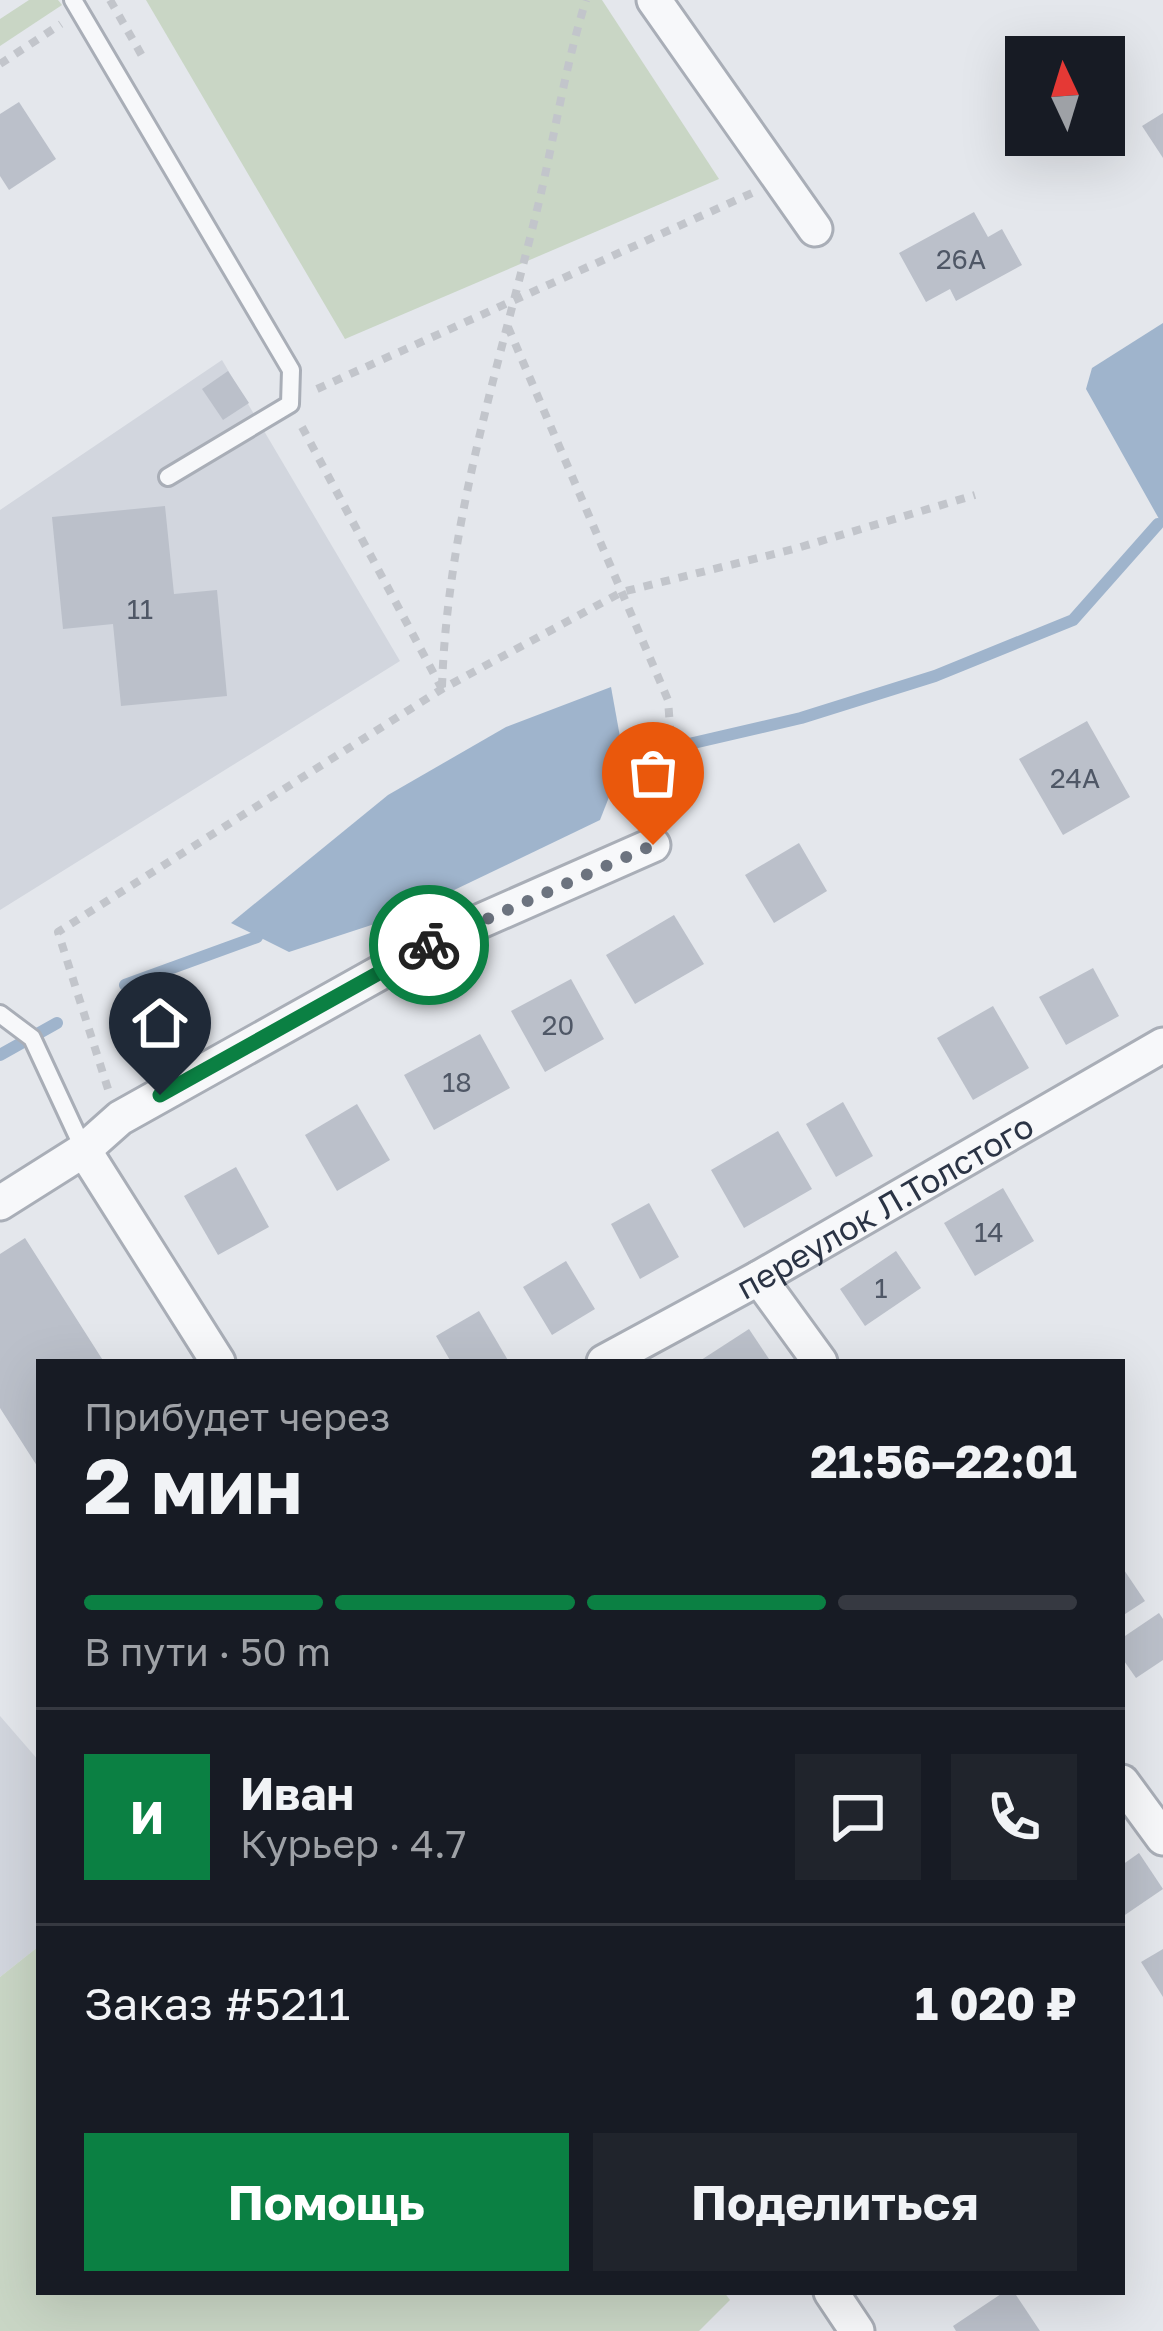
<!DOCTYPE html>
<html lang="ru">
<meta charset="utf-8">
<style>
:root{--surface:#171b24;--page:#20242c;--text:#f1f3f6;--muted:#9ea1a6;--line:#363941;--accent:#0b8043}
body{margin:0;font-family:"Golos Text",sans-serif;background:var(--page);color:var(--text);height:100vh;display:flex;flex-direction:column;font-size:45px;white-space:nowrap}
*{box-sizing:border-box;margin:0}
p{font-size:39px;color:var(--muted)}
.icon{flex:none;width:66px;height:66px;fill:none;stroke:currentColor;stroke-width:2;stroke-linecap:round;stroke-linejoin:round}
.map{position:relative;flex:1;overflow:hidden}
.drawer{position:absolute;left:36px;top:1359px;width:1089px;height:936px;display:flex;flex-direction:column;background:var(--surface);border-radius:0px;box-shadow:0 12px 48px #0002}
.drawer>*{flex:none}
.needle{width:78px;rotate:356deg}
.controls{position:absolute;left:1005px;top:36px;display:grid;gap:24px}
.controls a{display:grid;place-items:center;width:120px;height:120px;border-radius:0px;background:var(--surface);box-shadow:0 12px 48px #0002;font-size:60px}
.pin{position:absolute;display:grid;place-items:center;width:102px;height:102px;color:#fff;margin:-123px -51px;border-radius:50% 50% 50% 0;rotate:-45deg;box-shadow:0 0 12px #0007}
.pin .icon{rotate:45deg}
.courier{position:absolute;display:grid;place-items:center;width:120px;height:120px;margin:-60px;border:9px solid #0b8043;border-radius:50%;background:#fff;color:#222;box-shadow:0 3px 15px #0007}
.head em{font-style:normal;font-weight:700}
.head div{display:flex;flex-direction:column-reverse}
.head{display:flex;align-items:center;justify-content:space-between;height:204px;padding:0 48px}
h1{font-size:78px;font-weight:700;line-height:90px}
.bar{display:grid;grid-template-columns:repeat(4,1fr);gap:18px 12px;align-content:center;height:144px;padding:0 48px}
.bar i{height:15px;border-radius:9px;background:var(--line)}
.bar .on{background:var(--accent)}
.bar p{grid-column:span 4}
.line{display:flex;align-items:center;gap:30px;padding:0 48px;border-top:3px solid var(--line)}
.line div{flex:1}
.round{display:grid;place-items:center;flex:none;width:126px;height:126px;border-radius:0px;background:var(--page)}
.button{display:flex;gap:24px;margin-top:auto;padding:24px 48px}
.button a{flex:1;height:138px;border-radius:0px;background:var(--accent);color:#fff;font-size:48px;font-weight:700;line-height:138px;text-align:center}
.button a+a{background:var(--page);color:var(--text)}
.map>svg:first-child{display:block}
</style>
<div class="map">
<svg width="1163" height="2331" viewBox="0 0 1163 2331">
<rect width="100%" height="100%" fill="#e4e7ec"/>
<g fill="#d2d6de">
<polygon points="222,360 400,661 0,910 0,510"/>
<polygon points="0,1716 39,1761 39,1946 0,1977"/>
</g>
<g fill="#c9d6c5">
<polygon points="29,0 58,0 62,5 0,46 0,19"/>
<polygon points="146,0 602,0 719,179 345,339"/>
<polygon points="39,1946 39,2292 724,2292 730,2300 699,2331 0,2331 0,1977"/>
</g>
<g fill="#9fb4cc">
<polygon points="1163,323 1163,526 1086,389 1092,368"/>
<polygon points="611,687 624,759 600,820 402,915 289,952 231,923 388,795 506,727"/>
</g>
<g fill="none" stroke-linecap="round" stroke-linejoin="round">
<g stroke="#9fb4cc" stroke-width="12">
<polyline points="624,759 801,718 935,676 1073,620 1158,524"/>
<polyline points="125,985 257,937"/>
<polyline points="0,1055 57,1023"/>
</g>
</g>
<g fill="#bbc0ca">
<polygon points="19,102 56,159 9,190 0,176 0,114"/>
<polygon points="1163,113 1163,158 1142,126"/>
<polygon points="974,212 988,237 1002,229 1022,265 956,301 950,289 926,302 899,253"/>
<polygon points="228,371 249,403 223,420 202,389"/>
<polygon points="165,506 174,594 217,590 227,696 121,706 113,624 63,629 52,517"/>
<polygon points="1087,721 1130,797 1063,835 1019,759"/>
<polygon points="799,843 827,891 774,923 745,875"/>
<polygon points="674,915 704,964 635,1004 606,955"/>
<polygon points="1093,968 1119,1016 1066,1045 1039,997"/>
<polygon points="571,979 604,1039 545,1072 511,1011"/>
<polygon points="993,1006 1029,1068 973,1100 937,1038"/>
<polygon points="480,1034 510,1088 434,1130 404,1075"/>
<polygon points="843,1102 873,1156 836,1177 806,1124"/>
<polygon points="357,1104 390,1160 337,1191 305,1135"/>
<polygon points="778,1131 812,1189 744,1228 711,1170"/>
<polygon points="236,1167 269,1227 218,1255 184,1196"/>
<polygon points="1003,1188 1034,1241 975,1276 944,1223"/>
<polygon points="649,1203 679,1257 640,1279 611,1224"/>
<polygon points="25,1238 104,1362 39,1362 39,1469 0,1408 0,1254"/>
<polygon points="896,1251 921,1288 865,1326 840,1289"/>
<polygon points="566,1261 595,1309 552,1335 523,1287"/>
<polygon points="479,1311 509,1362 451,1362 436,1336"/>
<polygon points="749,1329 771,1362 698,1362"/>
<polygon points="1122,1567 1145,1601 1122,1616"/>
<polygon points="1159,1613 1163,1619 1163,1660 1136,1678 1122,1658 1122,1638"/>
<polygon points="1139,1853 1163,1889 1122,1917 1122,1865"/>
<polygon points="1163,1949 1163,1997 1141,1962"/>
<polygon points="1004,2292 1014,2292 1040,2331 956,2331 953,2326"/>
</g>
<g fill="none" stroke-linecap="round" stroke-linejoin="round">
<g stroke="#a9aeb7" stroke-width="22">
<g id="service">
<polyline points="73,0 291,370 290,404 168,477"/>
<polyline points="0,1014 32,1038 84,1150"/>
</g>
</g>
<g stroke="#a9aeb7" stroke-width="39">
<g id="minor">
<polyline points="654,0 815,229"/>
<polyline points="84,1150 218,1362"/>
<polyline points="0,1203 84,1150 120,1118 442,938 653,845"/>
<polyline points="759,1278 820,1362"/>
<path id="s1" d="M604 1362 759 1278 1163 1045"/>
<polyline points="1122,1782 1163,1838"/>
<polyline points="831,2292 857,2331"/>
</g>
</g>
<g stroke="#c2c5cb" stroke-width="8" stroke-dasharray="9 9" stroke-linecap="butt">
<polyline points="110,0 145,61"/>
<polyline points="0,64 61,24"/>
<polyline points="508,327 668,700 676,807 670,817"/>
<polyline points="317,389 752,193"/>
<polyline points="302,427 442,689"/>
<path d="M442 687C447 529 496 375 534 222 553 148 563 73 586 0"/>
<polyline points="108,1089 58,932 442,689 622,592 794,549 975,495"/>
</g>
<use href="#service" stroke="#f7f8fa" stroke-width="16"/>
<use href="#minor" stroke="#f7f8fa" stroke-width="33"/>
</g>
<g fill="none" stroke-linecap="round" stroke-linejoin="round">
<polyline stroke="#6c737f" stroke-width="12" stroke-dasharray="0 21.6" points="429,945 653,845"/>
<polyline stroke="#0b8043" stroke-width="15" points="160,1095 429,945"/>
</g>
<g text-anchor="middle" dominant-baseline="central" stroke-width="12" stroke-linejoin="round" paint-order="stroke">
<g font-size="27" fill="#4f5766">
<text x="961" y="259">26А</text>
<text x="140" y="609">11</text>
<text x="1075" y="778">24А</text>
<text x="558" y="1025">20</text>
<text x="457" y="1082">18</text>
<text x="989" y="1232">14</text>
<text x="881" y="1288">1</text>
</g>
<g font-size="33" fill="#2b3445" stroke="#f4f6f9">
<text stroke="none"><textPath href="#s1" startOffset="321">переулок Л.Толстого</textPath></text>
</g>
</g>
</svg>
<div class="controls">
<a><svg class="needle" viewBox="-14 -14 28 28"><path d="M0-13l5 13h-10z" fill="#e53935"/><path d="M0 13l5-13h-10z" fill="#9ea1a6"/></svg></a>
</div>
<div class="pin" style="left:653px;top:845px;background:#ea580c"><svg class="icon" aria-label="bag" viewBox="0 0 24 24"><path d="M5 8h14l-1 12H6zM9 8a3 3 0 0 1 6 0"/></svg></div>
<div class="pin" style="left:160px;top:1095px;background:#1f2937"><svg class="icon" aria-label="home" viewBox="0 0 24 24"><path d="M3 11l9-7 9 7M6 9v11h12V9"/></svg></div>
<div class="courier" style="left:429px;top:945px"><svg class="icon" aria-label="bike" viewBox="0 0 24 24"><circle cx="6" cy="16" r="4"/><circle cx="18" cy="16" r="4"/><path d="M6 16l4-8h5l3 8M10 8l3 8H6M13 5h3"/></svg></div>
<section class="drawer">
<div class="head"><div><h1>2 мин</h1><p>Прибудет через</p></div><em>21:56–22:01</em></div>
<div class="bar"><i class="on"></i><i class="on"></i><i class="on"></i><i></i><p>В пути · 50 m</p></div>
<div class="line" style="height:216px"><b class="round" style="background:var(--accent);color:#fff">И</b><div><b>Иван</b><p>Курьер · 4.7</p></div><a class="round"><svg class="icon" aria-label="chat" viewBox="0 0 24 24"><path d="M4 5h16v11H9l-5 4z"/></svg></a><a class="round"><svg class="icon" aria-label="phone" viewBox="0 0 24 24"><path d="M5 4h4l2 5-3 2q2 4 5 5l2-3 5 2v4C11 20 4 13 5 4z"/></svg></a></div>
<div class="line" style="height:156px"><div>Заказ #5211</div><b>1 020 ₽</b></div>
<div class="button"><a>Помощь</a><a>Поделиться</a></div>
</section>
</div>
